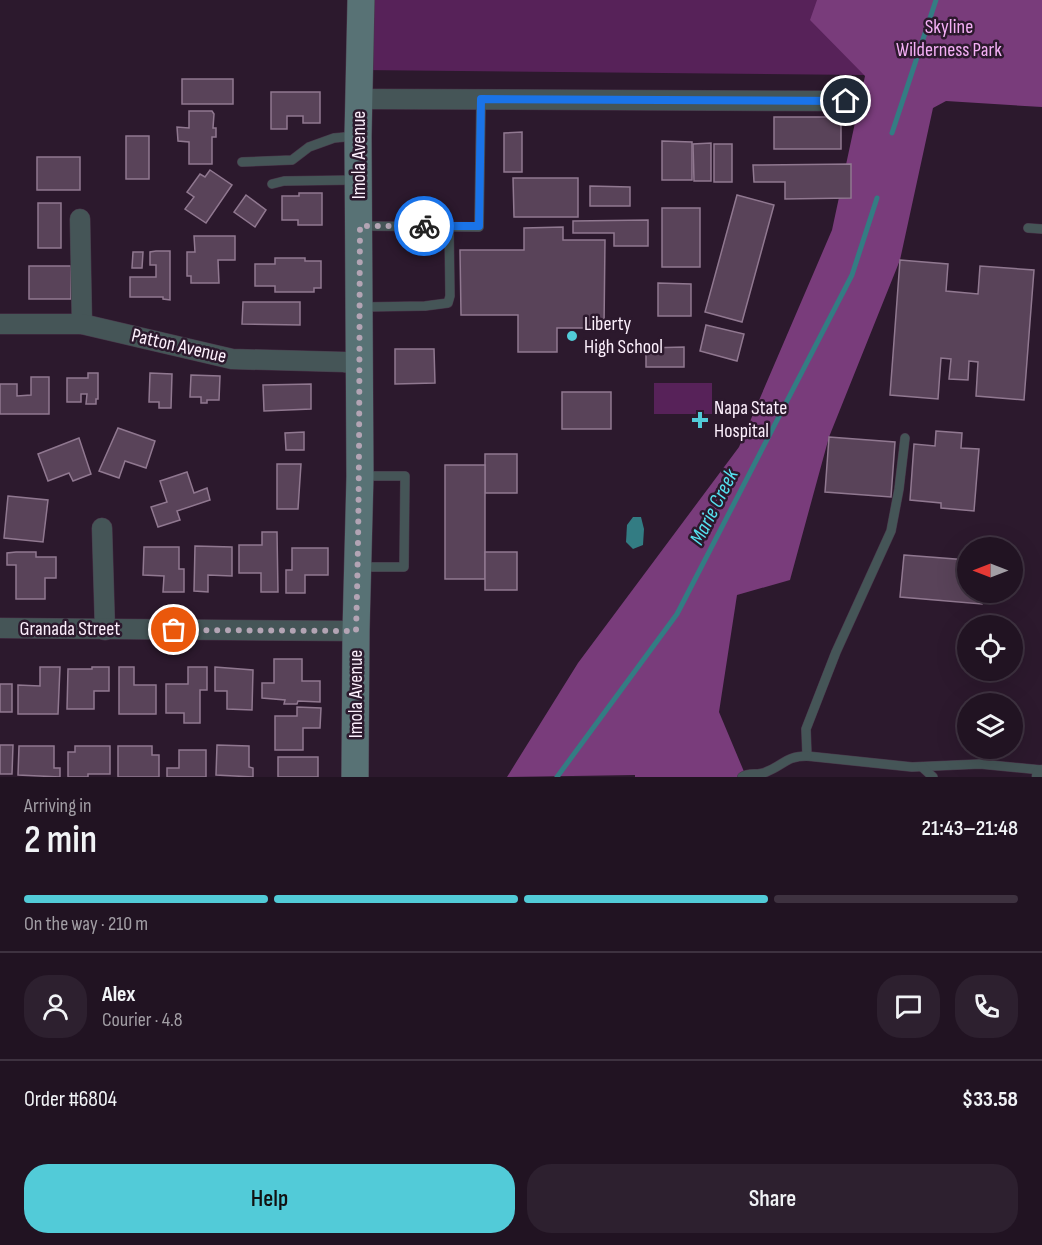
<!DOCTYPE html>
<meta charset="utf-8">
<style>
:root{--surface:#211322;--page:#2d202f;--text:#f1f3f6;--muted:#a29ea5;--line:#3e3240;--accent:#52cbd8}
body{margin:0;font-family:"Sofia Sans Condensed",sans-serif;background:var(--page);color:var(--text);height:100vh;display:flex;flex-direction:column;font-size:22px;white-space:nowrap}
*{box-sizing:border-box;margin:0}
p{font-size:20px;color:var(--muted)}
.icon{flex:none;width:33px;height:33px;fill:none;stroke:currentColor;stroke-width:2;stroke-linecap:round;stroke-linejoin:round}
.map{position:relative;height:777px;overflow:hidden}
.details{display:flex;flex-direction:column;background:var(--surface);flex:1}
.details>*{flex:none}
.needle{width:39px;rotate:270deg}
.buttons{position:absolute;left:957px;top:537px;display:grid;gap:12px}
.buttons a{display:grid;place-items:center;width:66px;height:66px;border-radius:50%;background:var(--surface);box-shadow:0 6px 24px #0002,0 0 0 2px var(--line);font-size:30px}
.pin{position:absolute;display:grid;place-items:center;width:51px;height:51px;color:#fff;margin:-26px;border:3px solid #fff;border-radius:50%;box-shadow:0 2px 6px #0007}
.courier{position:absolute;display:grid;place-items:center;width:60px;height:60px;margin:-30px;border:4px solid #1a73e8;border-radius:50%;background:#fff;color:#222;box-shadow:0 2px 8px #0007}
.summary em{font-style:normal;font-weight:600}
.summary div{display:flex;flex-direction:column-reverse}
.summary{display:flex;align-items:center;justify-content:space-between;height:102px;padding:0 24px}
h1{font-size:39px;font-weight:600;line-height:45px}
.bar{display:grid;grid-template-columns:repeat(4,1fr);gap:9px 6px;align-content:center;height:72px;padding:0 24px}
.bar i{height:8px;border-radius:4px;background:var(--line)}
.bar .active{background:var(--accent)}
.bar p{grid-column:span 4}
.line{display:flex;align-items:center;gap:15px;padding:0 24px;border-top:2px solid var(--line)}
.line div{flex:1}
.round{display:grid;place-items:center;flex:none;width:63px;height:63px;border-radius:24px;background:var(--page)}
.primary-button{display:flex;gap:12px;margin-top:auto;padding:12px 24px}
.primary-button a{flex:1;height:69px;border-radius:24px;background:var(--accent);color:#111;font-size:24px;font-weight:600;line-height:69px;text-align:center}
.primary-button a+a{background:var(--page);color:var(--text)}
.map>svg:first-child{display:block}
</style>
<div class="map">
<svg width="1042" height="777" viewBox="0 0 1042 777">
<rect width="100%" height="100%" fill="#2c192d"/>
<g fill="#572259">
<polygon points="361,0 1042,0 865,75 360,70"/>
<rect x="654" y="383" width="58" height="31"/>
</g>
<polygon fill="#793c7b" points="817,0 1042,0 1042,107 946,101 933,108 900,260 829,437 790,580 737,595 719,712 745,774 742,777 635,777 635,775 507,777 578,663 739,447 832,230 865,76 810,20"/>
<polygon fill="#337c83" points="633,517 641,517 644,529 643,545 633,549 626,542 627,525"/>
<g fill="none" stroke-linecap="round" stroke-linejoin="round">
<g stroke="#337c83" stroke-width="5">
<polyline points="892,133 936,0"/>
<polyline points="557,777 677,614 852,275 877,198"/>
</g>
</g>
<g fill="#594359" stroke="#907890" stroke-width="1.5">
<rect x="182" y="79" width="51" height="25"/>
<polygon points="271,92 320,92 320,123 303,123 303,116 287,116 287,129 271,129"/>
<polygon points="189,111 212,111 214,114 213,128 216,128 216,137 212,137 212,164 189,164 189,142 178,141 177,127 189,128"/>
<rect x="774" y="117" width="67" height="32"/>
<polygon points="522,132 522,172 504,172 504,133"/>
<rect x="126" y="136" width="23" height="43"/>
<polygon points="662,141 692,142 692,180 662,180"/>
<polygon points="711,143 711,181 694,181 693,144"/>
<rect x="714" y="144" width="18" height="38"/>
<rect x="37" y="157" width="43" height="33"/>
<polygon points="851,164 851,198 785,199 785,182 754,182 753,165"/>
<polygon points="210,170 232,185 206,223 185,209 194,197 187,192 200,174 205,177"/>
<polygon points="513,178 578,178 578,217 514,217"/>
<polygon points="590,186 630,187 630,206 590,206"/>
<polygon points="299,193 322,193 322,225 298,225 298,220 282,220 282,196 299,196"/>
<polygon points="246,195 266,210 255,227 234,212"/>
<polygon points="737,195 774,205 742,322 705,312"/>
<rect x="38" y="203" width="23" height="45"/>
<rect x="662" y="208" width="38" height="59"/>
<polygon points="648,220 648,246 614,246 614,233 573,233 573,221"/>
<polygon points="563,227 563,240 605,240 604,328 557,328 557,352 518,352 518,315 461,315 460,250 524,250 524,228"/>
<polygon points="194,236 235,236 235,260 218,260 219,283 191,283 191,276 187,276 187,252 195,252"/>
<polygon points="156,251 170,251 170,300 163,299 163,297 130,297 130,277 156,277 156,265 150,265 150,252"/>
<polygon points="133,252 143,252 142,268 132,268"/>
<polygon points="275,258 305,258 305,261 321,261 321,288 314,288 314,292 275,292 275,286 255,286 255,264 275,264"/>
<polygon points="900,260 948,264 946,291 978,294 980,266 1034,270 1024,400 976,396 978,362 969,361 968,380 949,379 951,359 941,358 938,399 890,395"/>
<rect x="29" y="266" width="42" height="33"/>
<polygon points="658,283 691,284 691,316 658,316"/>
<polygon points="243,302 300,302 300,325 242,324"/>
<polygon points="706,325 744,334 737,361 700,351"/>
<polygon points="684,347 684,367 646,367 646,348"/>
<polygon points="395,349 434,349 435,383 395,384"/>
<polygon points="88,373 98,373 98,399 96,399 96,404 86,404 87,394 81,394 81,402 67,402 67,378 88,378"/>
<polygon points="150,373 172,374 171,408 159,408 159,402 149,402"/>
<polygon points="191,375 220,376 219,400 207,400 207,403 201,403 201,397 190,397"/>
<polygon points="31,377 49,377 49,414 0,414 0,384 17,384 17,396 31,395"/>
<polygon points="311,384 311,409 264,411 263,385"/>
<rect x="562" y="392" width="49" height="37"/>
<polygon points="118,428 155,441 146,468 125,461 119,478 99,471"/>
<polygon points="936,431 962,433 961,448 979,449 974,511 941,508 941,503 910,500 914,444 935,446"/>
<polygon points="304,432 304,450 286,450 285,433"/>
<polygon points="829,437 895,442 891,497 825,492"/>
<polygon points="79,438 91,474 73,481 69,473 48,481 38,454"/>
<rect x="485" y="454" width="32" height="39"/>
<polygon points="277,464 301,464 298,509 277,509"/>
<rect x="445" y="465" width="40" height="114"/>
<polygon points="187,472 194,493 207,488 210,500 177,511 180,520 158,527 151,507 167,502 160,481"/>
<polygon points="8,496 48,500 43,542 4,538"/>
<polygon points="262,532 277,532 278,592 261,592 261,573 239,573 239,545 262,545"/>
<polygon points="195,546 232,547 232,576 208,575 208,592 194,591"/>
<polygon points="144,547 179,547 179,569 184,569 184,592 163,592 164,576 143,575"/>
<polygon points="292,548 328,548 328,575 305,575 305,593 286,593 286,570 292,570"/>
<polygon points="16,552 36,552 36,557 56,557 56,578 45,578 45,599 16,599 16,565 7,565 7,553"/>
<rect x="485" y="552" width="32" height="38"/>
<polygon points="904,555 968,560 968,592 982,592 982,604 900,597"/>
<polygon points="274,659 302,659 302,681 320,681 320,702 298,701 297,704 284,704 285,700 262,698 262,683 274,683"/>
<polygon points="40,667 60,667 58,714 18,714 18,685 40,686"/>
<polygon points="92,667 109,667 109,691 94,691 94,709 67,709 68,669 92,669"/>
<polygon points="119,667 134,667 134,685 156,685 156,714 119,714"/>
<polygon points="188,667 207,667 207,690 200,690 200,723 184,723 184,713 166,713 166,684 188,684"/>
<polygon points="215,667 253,670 252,710 227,709 227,691 215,691"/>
<rect x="0" y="684" width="12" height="28"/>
<polygon points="297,707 321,708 320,728 303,728 303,750 275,750 275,716 297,716"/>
<polygon points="0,745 13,745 12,774 0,774"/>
<polygon points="217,745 249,746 249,767 253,768 253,777 216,775"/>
<polygon points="19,746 54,746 54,768 60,768 60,777 18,775"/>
<polygon points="75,746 110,746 110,774 88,774 88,777 68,777 68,752 75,752"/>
<polygon points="118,746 152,746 152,755 159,755 159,777 118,777"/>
<polygon points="179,750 206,750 206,777 167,777 167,768 179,768"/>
<rect x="278" y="757" width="40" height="20"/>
</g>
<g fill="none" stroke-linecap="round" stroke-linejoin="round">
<g stroke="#49374a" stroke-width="10">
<g id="lane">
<polyline points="242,162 292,160 309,147 334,138 356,136"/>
<polyline points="272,184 284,181 356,180"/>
<polyline points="360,226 479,227 481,99"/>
<polyline points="1028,228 1042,229"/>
<polyline points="363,307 425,306 448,303 450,296 449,226"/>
<polyline points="905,438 899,489 891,531 836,652 806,729 807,756 912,767 980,764 1042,770"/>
<polyline points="360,567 404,567 405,476 362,476"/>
<polyline points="922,767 933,777"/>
<path d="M742 777C749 772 758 776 766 772 784 765 786 756 807 756"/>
</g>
</g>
<g stroke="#49374a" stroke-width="21">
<g id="street">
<polyline points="360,99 846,101"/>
<polyline points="80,219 82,324"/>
<polyline points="0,324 82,324 232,359 344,362 358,364"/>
<polyline points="102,528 105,630"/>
<polyline points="0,628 356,631"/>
<polyline points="1042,777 1042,775"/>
</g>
</g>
<g stroke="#49374a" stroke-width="28">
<polyline id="secondary" points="355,777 356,631 360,476 358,136 361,0"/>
</g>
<use href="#lane" stroke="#455557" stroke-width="9"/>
<use href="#street" stroke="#455557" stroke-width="20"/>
<use href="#secondary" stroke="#587275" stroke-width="27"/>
</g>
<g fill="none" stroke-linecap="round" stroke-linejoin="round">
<path stroke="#b3a4b4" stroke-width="6" stroke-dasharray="0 10.8" d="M174 630 356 631C360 496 359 361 360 226H424"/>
<polyline stroke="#1a73e8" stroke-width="8" points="424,226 479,226 481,99 846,101"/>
</g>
<g fill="#52cbd8" stroke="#2c192d" stroke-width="2">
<circle cx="572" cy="336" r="6"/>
<path d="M697 411h6v6h6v6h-6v6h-6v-6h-6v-6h6z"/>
</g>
<g text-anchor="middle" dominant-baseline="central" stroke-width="5" stroke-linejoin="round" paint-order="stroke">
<g font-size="20" fill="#f5b0f6" stroke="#2c192d">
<text x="949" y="27">Skyline<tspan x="949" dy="23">Wilderness Park</tspan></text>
</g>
<g font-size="20" fill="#fceffc" stroke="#2c192d">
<text transform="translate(359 155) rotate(-90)">Imola Avenue</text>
<text transform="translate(179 346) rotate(13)">Patton Avenue</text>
<text x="70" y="629">Granada Street</text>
<text transform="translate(356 694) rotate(-90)">Imola Avenue</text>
</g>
<g font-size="20" fill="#fceffc" stroke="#2c192d" text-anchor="start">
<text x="584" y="324">Liberty<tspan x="584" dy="23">High School</tspan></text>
<text x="714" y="408">Napa State<tspan x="714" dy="23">Hospital</tspan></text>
</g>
<g font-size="21" font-style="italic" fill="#55e2f0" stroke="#2c192d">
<text transform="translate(714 507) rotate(-63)">Marie Creek</text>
</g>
</g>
</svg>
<div class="buttons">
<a><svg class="needle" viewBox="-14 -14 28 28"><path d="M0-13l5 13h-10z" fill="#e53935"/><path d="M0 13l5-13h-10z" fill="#a29ea5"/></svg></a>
<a><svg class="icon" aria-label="locate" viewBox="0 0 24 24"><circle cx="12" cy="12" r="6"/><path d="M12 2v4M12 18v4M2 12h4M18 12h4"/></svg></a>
<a><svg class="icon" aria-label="layers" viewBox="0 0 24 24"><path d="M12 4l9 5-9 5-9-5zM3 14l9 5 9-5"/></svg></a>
</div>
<div class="pin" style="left:174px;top:630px;background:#ea580c"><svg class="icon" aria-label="bag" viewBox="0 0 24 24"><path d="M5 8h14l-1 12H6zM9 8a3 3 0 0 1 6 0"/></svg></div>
<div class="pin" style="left:846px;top:101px;background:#1f2937"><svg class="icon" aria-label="home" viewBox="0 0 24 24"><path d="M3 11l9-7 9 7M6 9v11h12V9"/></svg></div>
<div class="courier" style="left:424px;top:226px"><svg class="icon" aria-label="bike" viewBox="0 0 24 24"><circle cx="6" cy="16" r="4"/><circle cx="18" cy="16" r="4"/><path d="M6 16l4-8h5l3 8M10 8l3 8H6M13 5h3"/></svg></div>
</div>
<section class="details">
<div class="summary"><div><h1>2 min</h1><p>Arriving in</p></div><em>21:43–21:48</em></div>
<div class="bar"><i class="active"></i><i class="active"></i><i class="active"></i><i></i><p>On the way · 210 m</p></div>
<div class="line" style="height:108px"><a class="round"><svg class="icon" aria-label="person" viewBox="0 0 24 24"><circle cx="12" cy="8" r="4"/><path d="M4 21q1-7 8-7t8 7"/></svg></a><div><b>Alex</b><p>Courier · 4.8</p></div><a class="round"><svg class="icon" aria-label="chat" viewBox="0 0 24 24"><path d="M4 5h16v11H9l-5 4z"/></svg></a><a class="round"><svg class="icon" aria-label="phone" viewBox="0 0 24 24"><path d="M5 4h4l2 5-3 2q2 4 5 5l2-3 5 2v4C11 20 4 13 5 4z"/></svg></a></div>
<div class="line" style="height:78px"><div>Order #6804</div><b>$33.58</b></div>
<div class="primary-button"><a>Help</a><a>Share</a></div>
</section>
